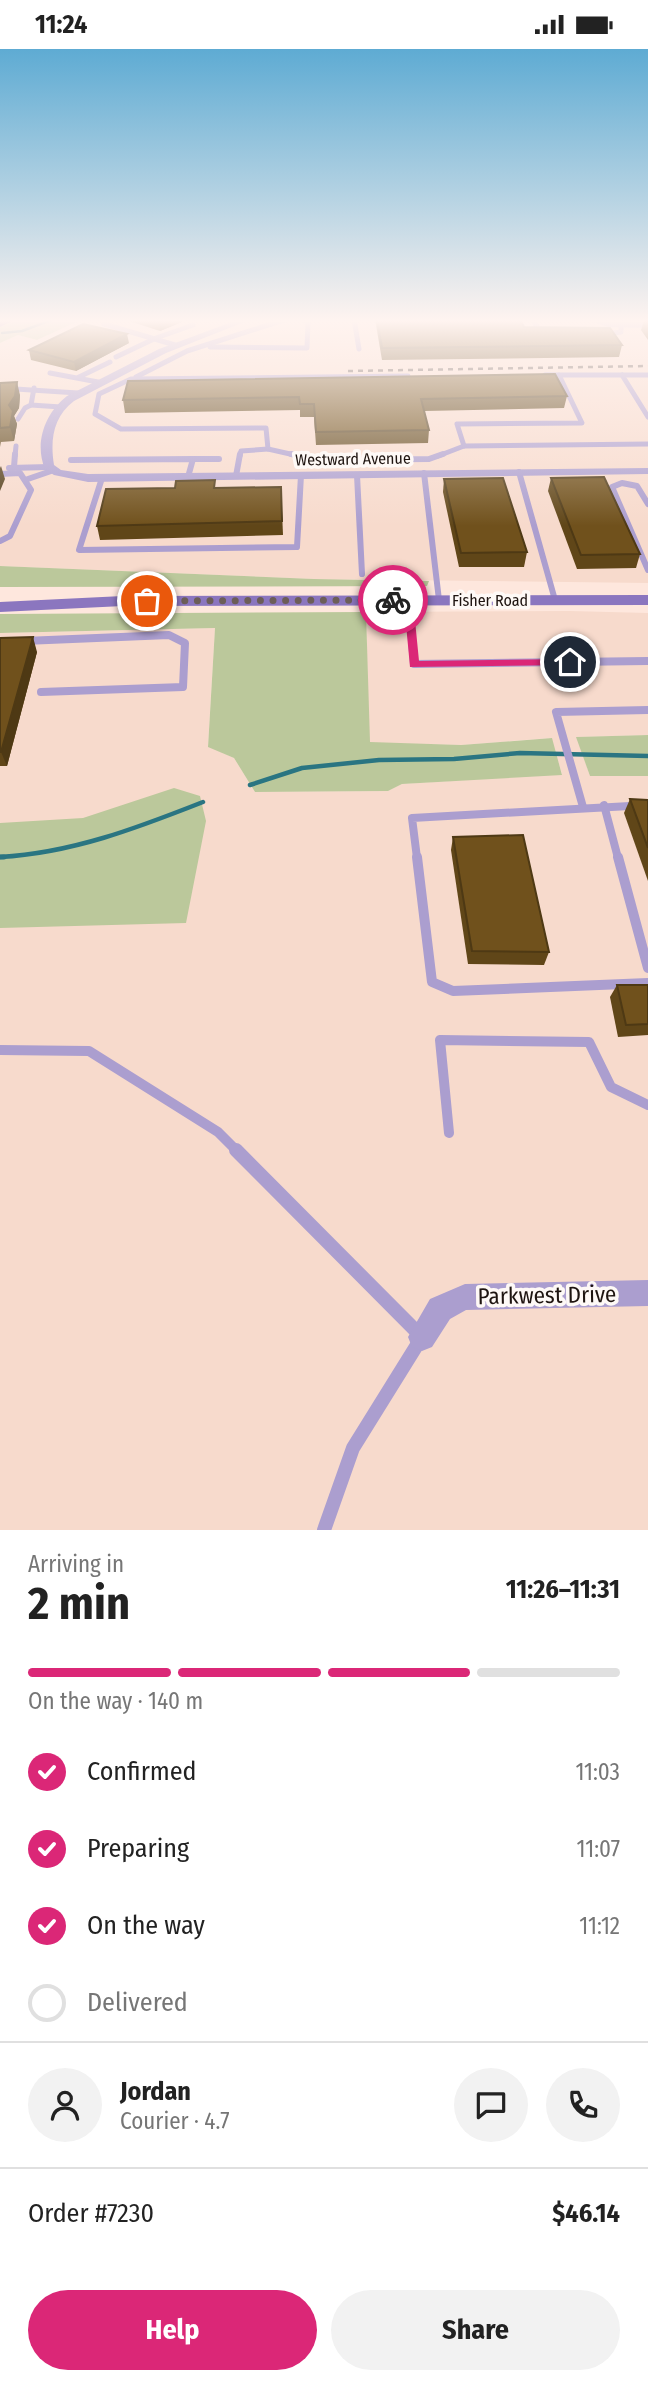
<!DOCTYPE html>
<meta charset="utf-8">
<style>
:root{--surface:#fff;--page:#f2f2f2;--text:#222;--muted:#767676;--line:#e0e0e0;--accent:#db2777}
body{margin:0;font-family:"Fira Sans Condensed",sans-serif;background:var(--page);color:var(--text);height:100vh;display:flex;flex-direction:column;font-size:26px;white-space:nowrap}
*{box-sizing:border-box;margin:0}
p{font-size:23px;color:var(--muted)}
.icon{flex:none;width:38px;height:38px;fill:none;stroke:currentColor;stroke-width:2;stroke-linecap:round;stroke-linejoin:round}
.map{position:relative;height:1481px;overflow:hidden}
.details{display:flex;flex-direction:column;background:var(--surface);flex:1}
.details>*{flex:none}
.pin{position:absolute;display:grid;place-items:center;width:60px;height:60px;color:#fff;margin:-30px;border:4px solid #fff;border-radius:50%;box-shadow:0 2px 7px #0007}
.courier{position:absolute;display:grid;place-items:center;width:70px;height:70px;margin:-35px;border:5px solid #db2777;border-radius:50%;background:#fff;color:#222;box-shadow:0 2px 9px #0007}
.overview em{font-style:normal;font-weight:700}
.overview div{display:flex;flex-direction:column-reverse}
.overview{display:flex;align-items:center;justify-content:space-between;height:119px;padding:0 28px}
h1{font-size:46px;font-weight:700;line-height:52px}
.bar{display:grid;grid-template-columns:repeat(4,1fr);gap:10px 7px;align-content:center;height:84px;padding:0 28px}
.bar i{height:9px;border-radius:5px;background:var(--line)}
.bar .selected{background:var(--accent)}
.bar p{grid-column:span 4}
.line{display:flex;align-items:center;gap:18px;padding:0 28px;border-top:2px solid var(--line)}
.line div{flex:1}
.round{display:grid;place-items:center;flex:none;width:74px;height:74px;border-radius:37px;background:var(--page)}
ol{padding:0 28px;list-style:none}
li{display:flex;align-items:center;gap:21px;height:77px}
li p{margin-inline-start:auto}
li .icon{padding:7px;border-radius:50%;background:var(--accent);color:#fff;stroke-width:4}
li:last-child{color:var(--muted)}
li i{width:38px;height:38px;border:4px solid var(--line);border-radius:50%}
.cta{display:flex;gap:14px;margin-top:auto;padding:14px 28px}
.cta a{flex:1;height:80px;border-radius:42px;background:var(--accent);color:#fff;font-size:28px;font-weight:700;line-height:80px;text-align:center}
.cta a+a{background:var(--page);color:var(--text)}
.status{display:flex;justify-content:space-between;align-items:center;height:49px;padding:0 35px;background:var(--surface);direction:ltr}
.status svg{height:19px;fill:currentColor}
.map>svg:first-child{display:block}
</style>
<div class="status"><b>11:24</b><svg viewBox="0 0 49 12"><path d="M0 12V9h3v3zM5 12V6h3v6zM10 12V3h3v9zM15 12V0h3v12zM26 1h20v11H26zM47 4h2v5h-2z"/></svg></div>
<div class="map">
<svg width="648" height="1481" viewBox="0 0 648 1481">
<rect width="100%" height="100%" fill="#fee7dd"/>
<g fill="#f7dacc">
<polygon points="83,270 648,270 648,534 314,530 0,517 0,294 18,286 37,291"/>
<polygon points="570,562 648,564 648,686 577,688 590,727 648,727 648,1481 0,1481 0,584 215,579 208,697 234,709 255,743 388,742 402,735 562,725 551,689 461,696 369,694 366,563"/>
</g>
<g fill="#bbc89b">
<polygon points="19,270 83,270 37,291 18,286 0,294 0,278"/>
<polygon points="0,517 314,530 429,532 427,537 0,538"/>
<polygon points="366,563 370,693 461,696 552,689 562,726 402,735 388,742 255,743 234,709 208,698 215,579 0,584 0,565"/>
<polygon points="648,686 648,727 590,727 576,688"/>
<polygon points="174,739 200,747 206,772 186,874 0,879 0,774 83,769"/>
</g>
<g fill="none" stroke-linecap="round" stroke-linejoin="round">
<polyline stroke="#2a7582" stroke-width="2.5" points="2,284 22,282 54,270"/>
<g stroke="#2a7582" stroke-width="4.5">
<polyline points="250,736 302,719 379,711 454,710 520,704 648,707"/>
<path d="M0 808C72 804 137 779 203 753"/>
</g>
<polyline stroke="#2a7582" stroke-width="5" points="0,808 4,808"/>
<g stroke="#ab9ecf" stroke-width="5">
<polyline points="354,270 359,300"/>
<polyline points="532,270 542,285"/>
<polyline points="207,271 212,270"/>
<polyline points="104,275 175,296"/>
<polyline points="605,285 621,283 621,276"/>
<polyline points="210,298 307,299 308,273 300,270"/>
<polyline points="116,308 156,289 193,276"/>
<polyline points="50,324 98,333"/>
<polyline points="545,326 648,326"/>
<polyline points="622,326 648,368"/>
<polyline points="79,328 110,313"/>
<polyline points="136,328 187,302 287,270"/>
<polyline points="0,339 78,344"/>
<polyline points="31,356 61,358"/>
<polyline points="18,370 25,359 31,356 34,339"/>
<polyline points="464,397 457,375 582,374 559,326"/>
<polyline points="15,407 16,397"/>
<polyline points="240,407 241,402 268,400"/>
<polyline points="299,407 268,400 266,379 121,380 95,365 99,345 131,330 408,327"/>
<polyline points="438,407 464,397 648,395"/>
</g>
<g stroke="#ab9ecf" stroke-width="6">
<polyline points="291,405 321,411 429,410 443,405"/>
<polyline points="193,410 219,410"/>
<polyline points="71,411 193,410 188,428"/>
<polyline points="14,418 15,405"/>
<polyline points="9,419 49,418"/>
<polyline points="519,423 555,551"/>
<polyline points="424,424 439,551"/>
<polyline points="0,425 20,424 31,441 10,487 0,492"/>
<polyline points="357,426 362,525"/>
<polyline points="236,427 240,405"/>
<polyline points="102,429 79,501 297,498 301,426"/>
<polyline points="25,431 54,421"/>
<polyline points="648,455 637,437 622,434 612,438 648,521"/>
<polyline points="409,551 411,582"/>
</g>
<g stroke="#ab9ecf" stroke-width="8">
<polyline points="411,581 414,615 648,612"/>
<polyline points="0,593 169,586 185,594 183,638 41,643"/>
<polyline points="604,756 618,809"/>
<polyline points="583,758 556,663 648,661"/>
<polyline points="417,809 412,769 648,756"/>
</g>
<g stroke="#ab9ecf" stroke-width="10">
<polyline points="417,808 432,933 453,942 648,934"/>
<polyline points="618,808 648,919"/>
<polyline points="0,1001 89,1002 218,1083 238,1103"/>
<polyline points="449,1084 440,991 589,993 611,1038 648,1056"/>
</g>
<polyline stroke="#ab9ecf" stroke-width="14" points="236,1101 422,1288 353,1399 324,1481"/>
<g fill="#ab9ecf" fill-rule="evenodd">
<path d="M240 270H252L166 304 74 352C53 368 50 391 54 416L61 421 88 425 648 419V425L88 433 54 426 45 420C34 394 45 364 67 347L159 300Z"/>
<polygon points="585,270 648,273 648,279 608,278"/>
<polygon points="648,1231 648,1257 466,1261 450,1270 432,1298 422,1302 412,1298 408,1288 430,1250 465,1235"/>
</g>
<polygon fill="#8b76bf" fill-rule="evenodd" points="648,546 648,556 123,557 0,563 0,553 123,547"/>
<polygon fill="#633da5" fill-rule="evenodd" points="4,270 17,270 0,278 0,271"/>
<polyline stroke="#534640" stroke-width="2.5" stroke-dasharray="5 5" stroke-linecap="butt" points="348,322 648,317"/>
</g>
<g fill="#604618">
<polygon points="123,270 189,270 160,282"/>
<polygon points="375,270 520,270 524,278 622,296 619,308 382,311"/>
<polygon points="648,271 648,291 641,281 644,272"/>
<polygon points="129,294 76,322 31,311 29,301"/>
<polygon points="128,332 567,347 564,359 424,362 429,381 428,394 316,396 314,368 300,368 300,361 125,364 123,351"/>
<polygon points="0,334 20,346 19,359 14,367 17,375 14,392 1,393 0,398"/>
<polygon points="551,429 640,505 636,519 577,520 548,442"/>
<polygon points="444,430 527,503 524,518 459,518 443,443"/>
<polygon points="281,438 283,486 100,491 97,477 216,439"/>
<polygon points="0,589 37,603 7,717 0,717"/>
<polygon points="630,750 648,751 648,832 624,764"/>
<polygon points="453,788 549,903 544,916 468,915 451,801"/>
<polygon points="617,936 648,936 648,986 618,988 610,948"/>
</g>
<g fill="#4e3914">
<polygon points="167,270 189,270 160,282 159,273"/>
<polygon points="127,285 129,294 76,322 74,313"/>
<polygon points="17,333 20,346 19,359 14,367 17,375 14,392 10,378 9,356"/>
<polygon points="1,417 5,430 0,442 0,419"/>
<polygon points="33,588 37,603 7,717 1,703"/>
</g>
<g fill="#70511c" stroke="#4e3914" stroke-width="2">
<polygon points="149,270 167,270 159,273"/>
<polygon points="377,270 520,270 524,278 610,279 622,296 382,299"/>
<polygon points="83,275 127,285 74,313 29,301"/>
<polygon points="555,325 567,347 421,350 429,381 316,383 314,355 300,355 299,348 123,351 128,332"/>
<polygon points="17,333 15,347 9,356 13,362 10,378 0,379 0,334"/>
<polygon points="604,428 640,505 581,506 551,429"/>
<polygon points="503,429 527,503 461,504 444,430"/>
<polygon points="215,431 214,439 281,438 282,472 97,477 106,440 175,439 176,432"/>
<polygon points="33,588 1,703 0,703 0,589"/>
<polygon points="630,750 648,751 648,799"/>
<polygon points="523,786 549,903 472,902 453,788"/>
<polygon points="617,936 648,936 648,975 626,976"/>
</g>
<linearGradient id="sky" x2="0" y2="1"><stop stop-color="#5eabd3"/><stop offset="0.57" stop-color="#fff4f0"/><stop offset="1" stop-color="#fff4f0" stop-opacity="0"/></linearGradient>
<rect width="648" height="477" fill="url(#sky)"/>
<polygon fill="#db2777" points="408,548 413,551 419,612 570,610 575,613 570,616 410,618 404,554 389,551"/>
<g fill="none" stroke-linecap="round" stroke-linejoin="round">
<polyline stroke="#6c5e58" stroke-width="7" stroke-dasharray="0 12.6" points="147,552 393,551"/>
</g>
<g text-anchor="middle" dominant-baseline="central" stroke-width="7" stroke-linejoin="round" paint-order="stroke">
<g font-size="16" fill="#1e1410" stroke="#fef9f6">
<text transform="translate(353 410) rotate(-1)">Westward Avenue</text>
<text x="490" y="551">Fisher Road</text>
</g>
<g font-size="23" fill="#1e1410" stroke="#fef9f6">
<text transform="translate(547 1246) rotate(-1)">Parkwest Drive</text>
</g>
</g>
</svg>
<div class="pin" style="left:147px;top:552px;background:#ea580c"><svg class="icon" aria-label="bag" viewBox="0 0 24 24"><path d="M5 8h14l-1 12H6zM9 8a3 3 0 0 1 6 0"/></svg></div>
<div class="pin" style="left:570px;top:613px;background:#1f2937"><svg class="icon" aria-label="home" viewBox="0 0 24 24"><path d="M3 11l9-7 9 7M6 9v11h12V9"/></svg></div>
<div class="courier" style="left:393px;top:551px"><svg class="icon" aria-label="bike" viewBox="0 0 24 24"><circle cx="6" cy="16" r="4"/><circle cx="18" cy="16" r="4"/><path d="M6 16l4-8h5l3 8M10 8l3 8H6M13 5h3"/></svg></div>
</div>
<section class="details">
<div class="overview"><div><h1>2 min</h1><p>Arriving in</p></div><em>11:26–11:31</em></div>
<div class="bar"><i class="selected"></i><i class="selected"></i><i class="selected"></i><i></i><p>On the way · 140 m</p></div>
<ol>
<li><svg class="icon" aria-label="check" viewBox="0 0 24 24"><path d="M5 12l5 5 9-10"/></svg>Confirmed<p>11:03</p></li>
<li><svg class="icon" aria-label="check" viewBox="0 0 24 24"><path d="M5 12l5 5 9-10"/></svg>Preparing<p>11:07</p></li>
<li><svg class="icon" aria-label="check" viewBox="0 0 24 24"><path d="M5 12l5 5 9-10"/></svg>On the way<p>11:12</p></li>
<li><i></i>Delivered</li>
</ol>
<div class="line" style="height:126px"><a class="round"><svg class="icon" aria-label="person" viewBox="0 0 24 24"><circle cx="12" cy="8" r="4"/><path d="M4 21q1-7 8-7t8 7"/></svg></a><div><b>Jordan</b><p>Courier · 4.7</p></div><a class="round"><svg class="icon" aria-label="chat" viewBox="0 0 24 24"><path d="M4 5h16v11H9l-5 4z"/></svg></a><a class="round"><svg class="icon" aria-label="phone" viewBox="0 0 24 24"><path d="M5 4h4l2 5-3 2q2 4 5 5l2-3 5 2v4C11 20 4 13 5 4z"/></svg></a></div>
<div class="line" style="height:91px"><div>Order #7230</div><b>$46.14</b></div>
<div class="cta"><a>Help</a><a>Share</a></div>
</section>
